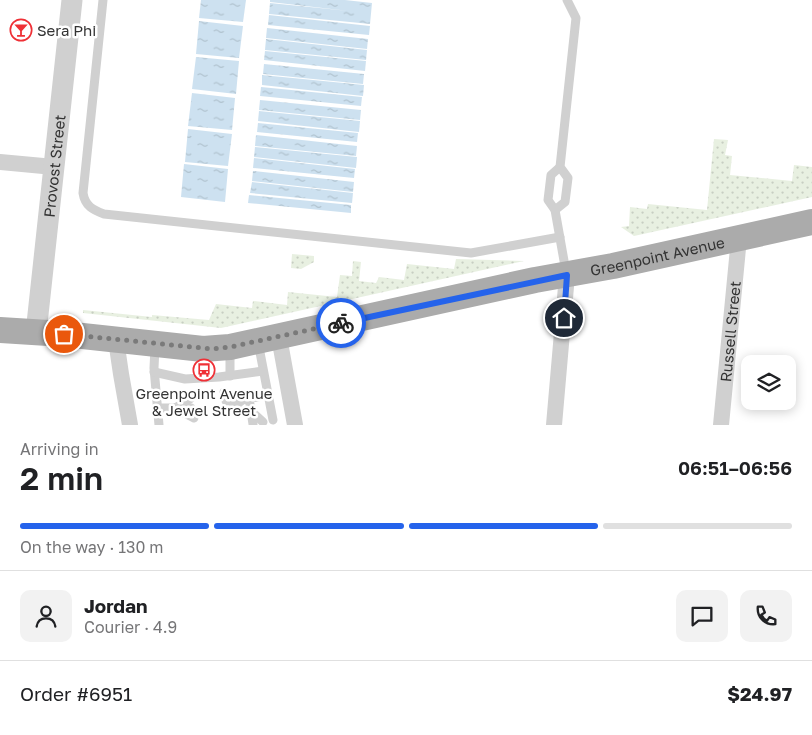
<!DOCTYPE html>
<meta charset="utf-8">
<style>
:root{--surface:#fff;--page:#f2f2f2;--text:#202124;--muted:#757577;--line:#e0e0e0;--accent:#2563eb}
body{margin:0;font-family:"Golos Text",sans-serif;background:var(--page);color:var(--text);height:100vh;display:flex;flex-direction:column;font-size:19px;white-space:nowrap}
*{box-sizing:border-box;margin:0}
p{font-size:16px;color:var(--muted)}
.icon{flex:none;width:28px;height:28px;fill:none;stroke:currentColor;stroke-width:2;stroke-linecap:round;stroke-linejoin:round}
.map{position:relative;height:425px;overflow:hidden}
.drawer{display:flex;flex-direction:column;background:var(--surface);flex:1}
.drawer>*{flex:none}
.controls{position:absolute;left:741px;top:355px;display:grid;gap:10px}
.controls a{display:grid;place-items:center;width:55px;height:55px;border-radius:10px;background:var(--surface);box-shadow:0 2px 12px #0003;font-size:25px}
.pin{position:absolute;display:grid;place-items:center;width:42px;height:42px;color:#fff;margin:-21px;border:2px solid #fff;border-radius:50%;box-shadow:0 1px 5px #0007}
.courier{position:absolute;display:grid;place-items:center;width:50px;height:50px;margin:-25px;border:4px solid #2563eb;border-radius:50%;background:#fff;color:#222;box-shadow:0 1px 6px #0007}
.overview em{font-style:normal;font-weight:600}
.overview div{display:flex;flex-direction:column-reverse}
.overview{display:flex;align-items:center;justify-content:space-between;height:85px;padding:0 20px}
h1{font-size:32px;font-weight:600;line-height:38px}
.bar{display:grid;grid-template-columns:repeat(4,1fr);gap:8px 5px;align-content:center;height:60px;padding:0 20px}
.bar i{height:6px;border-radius:4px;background:var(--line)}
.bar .on{background:var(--accent)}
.bar p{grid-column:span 4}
.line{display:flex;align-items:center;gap:12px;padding:0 20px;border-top:1px solid var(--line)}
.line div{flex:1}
.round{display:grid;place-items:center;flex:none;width:52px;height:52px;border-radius:10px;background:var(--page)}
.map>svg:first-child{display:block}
</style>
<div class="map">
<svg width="812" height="425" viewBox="0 0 812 425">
<defs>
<pattern id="grass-dots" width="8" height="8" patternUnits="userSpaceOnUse" patternTransform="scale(1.25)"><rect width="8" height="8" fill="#e8f0e1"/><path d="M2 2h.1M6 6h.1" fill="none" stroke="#c7cec2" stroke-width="1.8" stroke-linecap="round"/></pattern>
<pattern id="water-ripples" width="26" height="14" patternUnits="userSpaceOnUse" patternTransform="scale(1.25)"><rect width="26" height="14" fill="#cde1f0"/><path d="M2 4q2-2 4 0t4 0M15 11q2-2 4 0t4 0" fill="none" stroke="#b0c2ce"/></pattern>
</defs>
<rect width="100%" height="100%" fill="#fff"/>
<g fill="url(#grass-dots)">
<polygon points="714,139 728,140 725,155 732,156 730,175 792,181 794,165 812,167 812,197 634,236 621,227 629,226 630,207 647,209 648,204 707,210"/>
<polygon points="292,254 314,256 314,262 301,269 291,268"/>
<polygon points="456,259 524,261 221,328 83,313 83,310 152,317 152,315 209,320 216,304 252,308 253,301 287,305 288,292 337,297 340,275 352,276 353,261 361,262 359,281 376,283 379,277 404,280 407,264 454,269"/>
</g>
<g fill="url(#water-ripples)">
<polygon points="201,0 246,0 243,22 199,18"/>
<polygon points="270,0 345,0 372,3 370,24 269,14 270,3 349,11 270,2"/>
<polygon points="269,15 370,26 369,35 268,25"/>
<polygon points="199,21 243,26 239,58 196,54"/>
<polygon points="267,28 368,39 367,49 266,38"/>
<polygon points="266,39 367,50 366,60 265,50"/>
<polygon points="265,51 366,61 365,71 264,60"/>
<polygon points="196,57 239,61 236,94 192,89"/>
<polygon points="264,64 364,74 363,84 263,74"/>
<polygon points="262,75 364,85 363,96 262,85"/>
<polygon points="261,87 362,97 361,106 260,96"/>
<polygon points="192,93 235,98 232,130 188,126"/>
<polygon points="260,100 361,110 360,120 259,110"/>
<polygon points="259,111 360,121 359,132 258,121"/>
<polygon points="258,123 358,133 357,142 257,132"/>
<polygon points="188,129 232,134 228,166 185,162"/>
<polygon points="256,135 357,146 356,156 255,146"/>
<polygon points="255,147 357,157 356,168 254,157"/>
<polygon points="254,158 355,169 354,178 253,168"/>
<polygon points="184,164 228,169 225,202 181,197"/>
<polygon points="253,171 354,182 353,192 252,181"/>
<polygon points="252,182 353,193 352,203 250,193"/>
<polygon points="249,195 351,205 351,213 248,203"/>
</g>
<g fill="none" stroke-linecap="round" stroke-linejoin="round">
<g stroke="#d0d0d0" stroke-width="9">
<path d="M103 0 83 193C85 206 93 210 104 214L471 253 560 237"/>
<polyline points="560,167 551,175 548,200 555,210 566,272"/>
<polyline points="555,210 565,202 568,178 560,167 576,18 567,0"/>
<polyline points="258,342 273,420"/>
<polyline points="155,347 154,368 159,425"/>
<polyline points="154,372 185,379 219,377 263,371"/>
<polyline points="230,376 230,349"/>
<polyline points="224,392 242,400 228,412"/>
<polyline points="249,398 253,424"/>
<polyline points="226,401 242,400 267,395"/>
<polyline points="157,408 191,408"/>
<polyline points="175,408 194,418"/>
<polyline points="175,408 190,399"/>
<polyline points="251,411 263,422"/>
</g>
<g stroke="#d0d0d0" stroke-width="16">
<polyline points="0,162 54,167"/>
<polyline points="279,337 295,425"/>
<polyline points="116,340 121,374 130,425"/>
<polyline points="554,425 567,275"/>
<path id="s1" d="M721 425 739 238"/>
</g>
<path stroke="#d0d0d0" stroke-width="21" id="s2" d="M36 333 72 0"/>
<path stroke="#ababab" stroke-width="26" id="s3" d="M0 330 64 334 203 349 230 347 535 280 613 266 812 222"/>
</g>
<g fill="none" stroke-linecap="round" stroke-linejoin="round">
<polyline stroke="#7a7a7a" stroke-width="5" stroke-dasharray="0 9" points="64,334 212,349 230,347 341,323"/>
<polyline stroke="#2563eb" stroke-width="6" points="341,323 567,275 564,318"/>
</g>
<defs>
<g id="bar-ring" transform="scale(1.125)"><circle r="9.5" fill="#fff" stroke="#ef3036" stroke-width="1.5"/><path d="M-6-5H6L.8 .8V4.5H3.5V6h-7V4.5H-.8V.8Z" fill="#ef3036"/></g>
<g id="bus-ring" transform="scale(1.125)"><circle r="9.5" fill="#fff" stroke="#ef3036" stroke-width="1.5"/><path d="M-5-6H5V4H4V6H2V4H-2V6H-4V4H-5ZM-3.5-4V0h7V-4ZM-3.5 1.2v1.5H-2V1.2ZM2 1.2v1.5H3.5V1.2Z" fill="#ef3036"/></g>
</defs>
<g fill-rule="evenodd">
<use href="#bar-ring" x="21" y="30"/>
<use href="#bus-ring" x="204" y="370"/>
</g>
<g text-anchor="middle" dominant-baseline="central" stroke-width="5" stroke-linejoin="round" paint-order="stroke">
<g font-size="15" fill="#333" stroke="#fff" text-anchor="start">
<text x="37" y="30">Sera Phi</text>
<text x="204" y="393" text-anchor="middle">Greenpoint Avenue<tspan x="204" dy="17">&amp; Jewel Street</tspan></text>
</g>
<g font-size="15" fill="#333" stroke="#fff">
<text stroke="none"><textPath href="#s2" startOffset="168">Provost Street</textPath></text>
<text stroke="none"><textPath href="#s3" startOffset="668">Greenpoint Avenue</textPath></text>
<text stroke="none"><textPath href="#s1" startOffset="94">Russell Street</textPath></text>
</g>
</g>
</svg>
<div class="controls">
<a><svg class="icon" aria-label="layers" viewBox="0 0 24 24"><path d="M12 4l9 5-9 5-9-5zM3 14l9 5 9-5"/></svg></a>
</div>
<div class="pin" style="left:64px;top:334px;background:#ea580c"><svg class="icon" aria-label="bag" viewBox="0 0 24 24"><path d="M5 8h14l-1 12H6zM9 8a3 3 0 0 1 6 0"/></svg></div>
<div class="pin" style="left:564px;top:318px;background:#1f2937"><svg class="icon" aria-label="home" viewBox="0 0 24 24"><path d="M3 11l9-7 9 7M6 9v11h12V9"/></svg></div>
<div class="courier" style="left:341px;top:323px"><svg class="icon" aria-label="bike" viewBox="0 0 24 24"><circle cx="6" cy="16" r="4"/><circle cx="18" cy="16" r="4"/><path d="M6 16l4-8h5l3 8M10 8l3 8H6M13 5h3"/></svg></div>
</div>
<section class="drawer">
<div class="overview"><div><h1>2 min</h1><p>Arriving in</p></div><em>06:51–06:56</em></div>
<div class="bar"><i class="on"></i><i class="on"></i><i class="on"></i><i></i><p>On the way · 130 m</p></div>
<div class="line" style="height:90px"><a class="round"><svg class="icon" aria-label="person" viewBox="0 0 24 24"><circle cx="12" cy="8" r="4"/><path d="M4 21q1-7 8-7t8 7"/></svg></a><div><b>Jordan</b><p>Courier · 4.9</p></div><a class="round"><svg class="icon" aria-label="chat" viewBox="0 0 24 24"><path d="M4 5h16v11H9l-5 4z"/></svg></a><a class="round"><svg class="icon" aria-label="phone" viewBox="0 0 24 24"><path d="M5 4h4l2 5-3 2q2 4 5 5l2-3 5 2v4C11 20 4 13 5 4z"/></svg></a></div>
<div class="line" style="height:65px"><div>Order #6951</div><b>$24.97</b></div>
</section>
